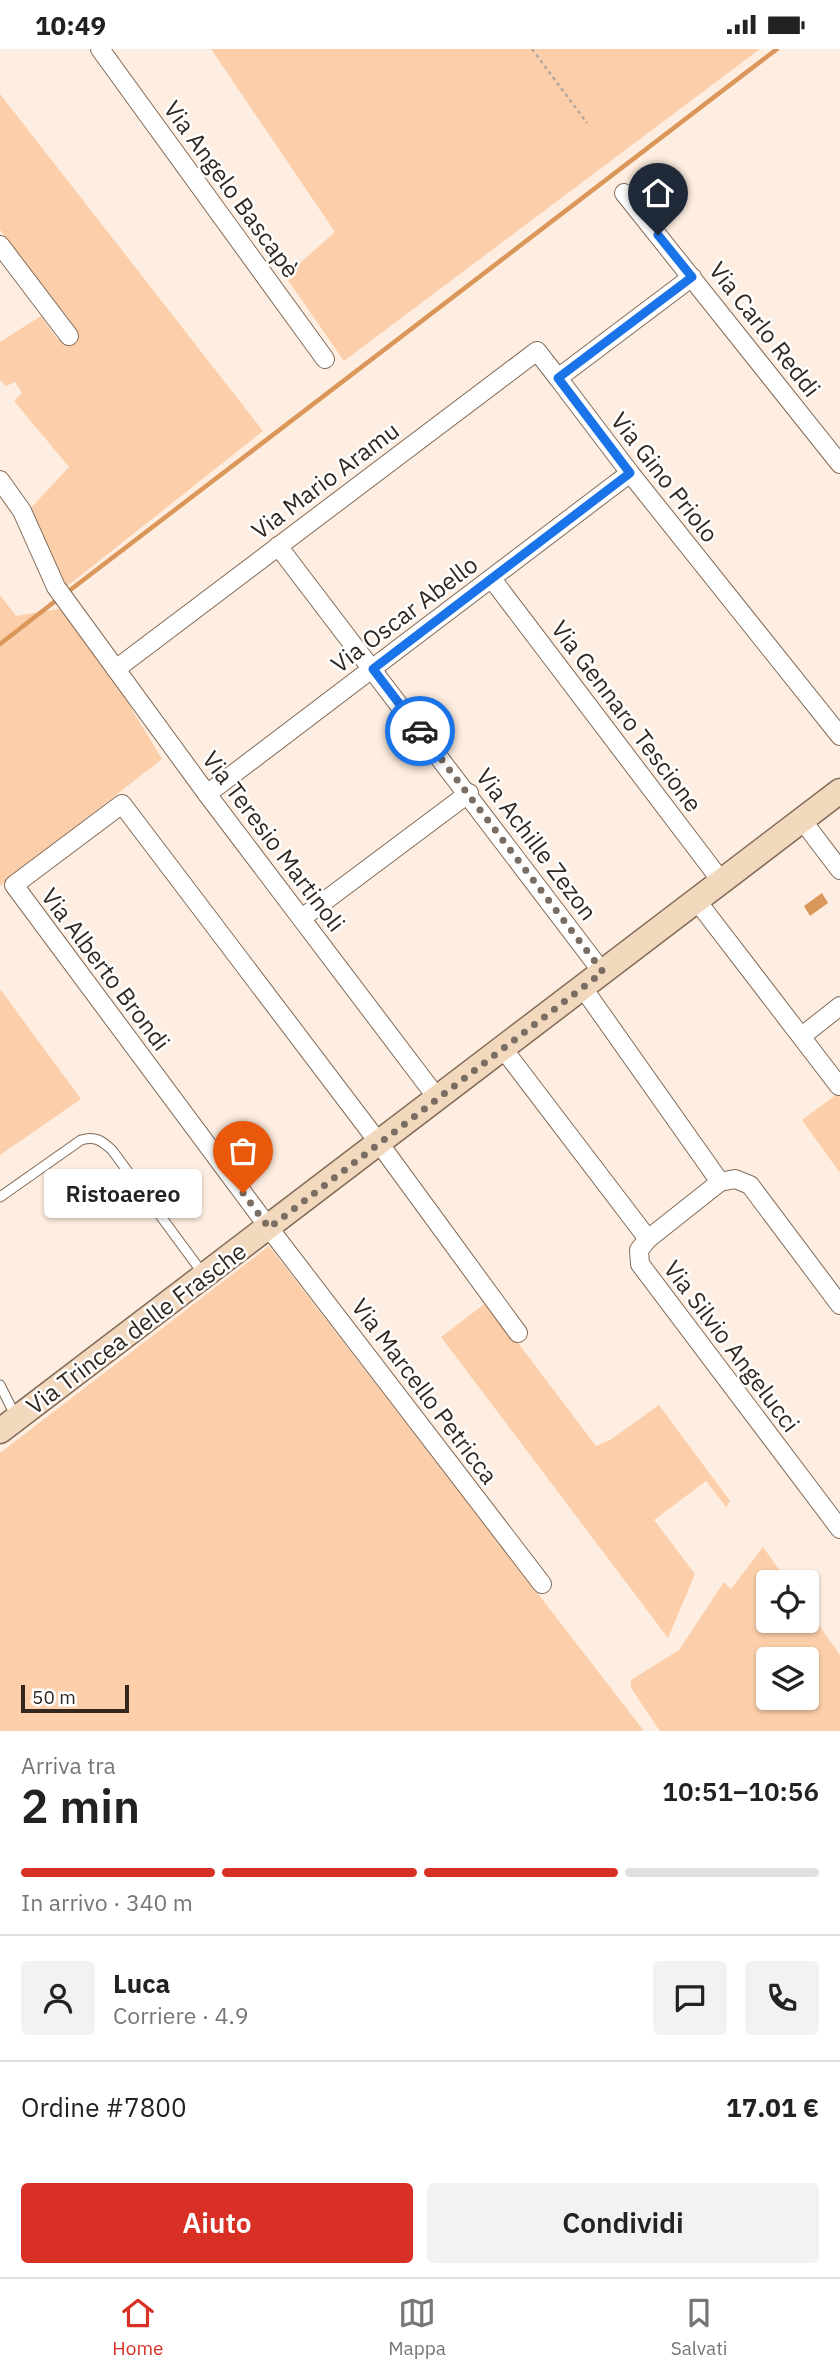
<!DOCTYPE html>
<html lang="it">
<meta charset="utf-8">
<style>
:root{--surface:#fff;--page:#f2f2f2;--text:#222;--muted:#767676;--line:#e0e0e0;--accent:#d93025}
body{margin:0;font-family:"IBM Plex Sans",sans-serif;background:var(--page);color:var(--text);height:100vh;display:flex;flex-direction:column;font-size:26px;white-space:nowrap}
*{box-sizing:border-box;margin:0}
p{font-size:23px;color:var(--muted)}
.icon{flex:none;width:38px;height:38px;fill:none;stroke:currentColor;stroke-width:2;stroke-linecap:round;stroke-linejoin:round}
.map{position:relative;height:1682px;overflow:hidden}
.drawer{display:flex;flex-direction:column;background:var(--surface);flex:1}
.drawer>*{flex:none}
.fabs{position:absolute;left:756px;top:1521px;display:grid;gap:14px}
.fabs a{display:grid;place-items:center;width:63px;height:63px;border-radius:7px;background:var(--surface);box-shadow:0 2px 5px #0004;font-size:35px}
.scale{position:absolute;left:21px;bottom:18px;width:108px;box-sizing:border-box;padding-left:7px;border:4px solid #322820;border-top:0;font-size:19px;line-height:24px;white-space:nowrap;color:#322820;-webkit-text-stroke:5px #fff;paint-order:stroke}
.pin{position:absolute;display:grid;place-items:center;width:60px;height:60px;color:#fff;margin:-72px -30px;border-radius:50% 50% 50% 0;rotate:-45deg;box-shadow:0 0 7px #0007}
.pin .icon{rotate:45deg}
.courier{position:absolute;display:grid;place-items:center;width:70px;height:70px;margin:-35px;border:5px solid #1a73e8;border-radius:50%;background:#fff;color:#222;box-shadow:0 2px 9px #0007}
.bubble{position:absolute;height:49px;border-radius:7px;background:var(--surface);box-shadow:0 2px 5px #0004;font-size:23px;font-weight:600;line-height:49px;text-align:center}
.headline em{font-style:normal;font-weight:600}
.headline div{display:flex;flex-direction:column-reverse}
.headline{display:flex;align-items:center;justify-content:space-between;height:119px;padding:0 21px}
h1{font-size:46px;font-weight:600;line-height:52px}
.bar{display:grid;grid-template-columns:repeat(4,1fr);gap:10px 7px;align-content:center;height:84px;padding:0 21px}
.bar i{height:9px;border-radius:5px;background:var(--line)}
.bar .current{background:var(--accent)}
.bar p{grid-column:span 4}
.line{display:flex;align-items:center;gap:18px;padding:0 21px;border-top:2px solid var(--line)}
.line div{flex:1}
.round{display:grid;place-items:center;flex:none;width:74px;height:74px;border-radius:7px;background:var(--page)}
.button{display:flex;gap:14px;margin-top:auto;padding:14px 21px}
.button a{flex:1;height:80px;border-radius:7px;background:var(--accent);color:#fff;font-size:28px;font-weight:600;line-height:80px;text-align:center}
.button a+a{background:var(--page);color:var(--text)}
.status{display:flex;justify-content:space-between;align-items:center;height:49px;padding:0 35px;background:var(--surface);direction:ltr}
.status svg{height:19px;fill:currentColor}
.tab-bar{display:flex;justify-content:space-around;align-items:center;height:98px;border-top:2px solid var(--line);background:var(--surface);font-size:19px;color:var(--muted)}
.tab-bar a{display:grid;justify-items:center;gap:4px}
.tab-bar .current{color:var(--accent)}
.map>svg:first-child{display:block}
</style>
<div class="status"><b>10:49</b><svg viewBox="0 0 49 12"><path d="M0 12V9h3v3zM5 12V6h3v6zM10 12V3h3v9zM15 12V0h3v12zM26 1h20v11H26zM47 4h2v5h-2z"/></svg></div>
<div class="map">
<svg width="840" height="1682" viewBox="0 0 840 1682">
<rect width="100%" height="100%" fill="#feeee1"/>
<g fill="#fccfaa" fill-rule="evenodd">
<polygon points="211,0 760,0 344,312 285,227 335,183"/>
<polygon points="0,45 263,382 65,539 29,461 69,418 14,352 22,344 15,333 6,337 0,331 0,293 41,267 57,290 72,276 0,181"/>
<polygon points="0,546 16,567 70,558 162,710 0,837"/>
<polygon points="0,940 81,1050 0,1106"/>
<polygon points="840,1043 840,1124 802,1071"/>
<polygon points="269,1197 644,1682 0,1682 0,1404"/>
<polygon points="487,1253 596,1397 610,1391 659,1356 730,1452 726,1458 706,1432 654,1471 695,1525 668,1589 441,1288"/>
<path d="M763 1498 788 1533H768V1572H807V1559L840 1606V1682H660L631 1639V1631L679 1601 724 1533 731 1540ZM768 1610H807V1648H768Z"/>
</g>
<polygon fill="#db975a" points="822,844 828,854 810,867 804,857"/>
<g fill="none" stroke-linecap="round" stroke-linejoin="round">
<g stroke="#db975a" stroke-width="4.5">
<polyline points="65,545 777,0"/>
<polyline points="0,595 58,550"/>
</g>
<g stroke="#826b58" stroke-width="11">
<g id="lane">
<path d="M0 1148 81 1091C95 1087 101 1091 112 1101L204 1226"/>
<polyline points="0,1336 16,1368"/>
</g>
</g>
<g stroke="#826b58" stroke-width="20">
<g id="street">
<polyline points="100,0 325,310"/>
<polyline points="624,144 840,415"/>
<polyline points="0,196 69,287"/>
<polyline points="692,228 558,329 630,424 840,687"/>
<polyline points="0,431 22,462 56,538 207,745 438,1050"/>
<polyline points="278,497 603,924"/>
<polyline points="492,530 722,833"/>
<polyline points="116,620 537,302 558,329"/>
<polyline points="207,745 630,424"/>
<polyline points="802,771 840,821"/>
<polyline points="697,852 839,1037"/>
<polyline points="302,869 469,744"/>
<polyline points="583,939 720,1133"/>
<polyline points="802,987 840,957"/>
<polyline points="504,1001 648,1190"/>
<polyline points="840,1256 750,1136 735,1130 720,1133 648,1190 639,1201 640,1215 840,1480"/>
<polyline points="518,1284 379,1094 122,755 14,836 269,1179 542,1535"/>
</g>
</g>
<g stroke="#826b58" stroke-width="27">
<polyline id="secondary" points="0,1382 840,742"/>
</g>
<polyline stroke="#b6a89d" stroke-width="2.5" stroke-dasharray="3.5 3.5" stroke-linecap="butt" points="532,0 587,74"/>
<use href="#lane" stroke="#fff" stroke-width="9"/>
<use href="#street" stroke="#fff" stroke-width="18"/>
<use href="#secondary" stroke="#f2d8bd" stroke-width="24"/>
</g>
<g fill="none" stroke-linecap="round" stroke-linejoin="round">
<polyline stroke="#796d64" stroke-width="7" stroke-dasharray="0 12.6" points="243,1144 269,1179 603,923 420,682"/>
<polyline stroke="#1a73e8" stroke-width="9" points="420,682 373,620 630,424 558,329 692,228 658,186"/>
</g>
<g text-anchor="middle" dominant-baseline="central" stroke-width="5" stroke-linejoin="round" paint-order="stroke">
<g font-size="24" fill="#322820" stroke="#fff">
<text transform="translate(232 140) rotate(54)">Via Angelo Bascapè</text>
<text transform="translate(765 280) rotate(52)">Via Carlo Reddi</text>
<text transform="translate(665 428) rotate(52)">Via Gino Priolo</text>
<text transform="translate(325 431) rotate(-37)">Via Mario Aramu</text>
<text transform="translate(404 565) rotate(-37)">Via Oscar Abello</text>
<text transform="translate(627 667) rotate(53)">Via Gennaro Tescione</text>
<text transform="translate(274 792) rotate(53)">Via Teresio Martinoli</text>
<text transform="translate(537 795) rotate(53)">Via Achille Zezon</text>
<text transform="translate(106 920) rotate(53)">Via Alberto Brondi</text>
<text transform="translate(136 1279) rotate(-37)">Via Trincea delle Frasche</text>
<text transform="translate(732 1297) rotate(53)">Via Silvio Angelucci</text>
<text transform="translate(425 1342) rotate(53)">Via Marcello Petricca</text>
</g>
</g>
</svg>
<div class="fabs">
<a><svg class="icon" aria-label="locate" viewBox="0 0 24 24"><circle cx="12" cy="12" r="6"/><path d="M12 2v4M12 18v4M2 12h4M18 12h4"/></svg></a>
<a><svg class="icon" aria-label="layers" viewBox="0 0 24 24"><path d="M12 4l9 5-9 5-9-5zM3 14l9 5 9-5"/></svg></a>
</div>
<div class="scale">50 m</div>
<div class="pin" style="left:243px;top:1144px;background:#ea580c"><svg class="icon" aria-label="bag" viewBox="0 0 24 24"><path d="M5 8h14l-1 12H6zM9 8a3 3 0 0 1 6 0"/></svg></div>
<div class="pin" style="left:658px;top:186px;background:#1f2937"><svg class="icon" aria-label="home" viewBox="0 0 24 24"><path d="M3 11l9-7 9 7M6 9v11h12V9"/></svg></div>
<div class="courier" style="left:420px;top:682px"><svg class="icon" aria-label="car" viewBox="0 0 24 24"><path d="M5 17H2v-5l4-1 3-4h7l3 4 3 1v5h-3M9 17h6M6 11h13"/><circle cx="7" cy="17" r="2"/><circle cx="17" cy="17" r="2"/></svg></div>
<div class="bubble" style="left:44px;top:1120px;width:158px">Ristoaereo</div>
</div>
<section class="drawer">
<div class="headline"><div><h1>2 min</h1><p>Arriva tra</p></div><em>10:51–10:56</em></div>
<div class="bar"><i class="current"></i><i class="current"></i><i class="current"></i><i></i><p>In arrivo · 340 m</p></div>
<div class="line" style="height:126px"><a class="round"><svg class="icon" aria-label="person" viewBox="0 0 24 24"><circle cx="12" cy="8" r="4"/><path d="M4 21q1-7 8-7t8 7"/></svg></a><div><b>Luca</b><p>Corriere · 4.9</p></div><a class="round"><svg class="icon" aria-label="chat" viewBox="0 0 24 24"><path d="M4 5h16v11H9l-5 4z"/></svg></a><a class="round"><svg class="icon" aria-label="phone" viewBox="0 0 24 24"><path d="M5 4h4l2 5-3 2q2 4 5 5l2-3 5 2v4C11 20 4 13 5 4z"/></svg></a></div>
<div class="line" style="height:91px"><div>Ordine #7800</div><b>17.01 €</b></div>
<div class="button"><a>Aiuto</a><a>Condividi</a></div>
</section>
<nav class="tab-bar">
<a class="current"><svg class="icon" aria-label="home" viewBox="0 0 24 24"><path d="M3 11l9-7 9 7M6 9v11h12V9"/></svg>Home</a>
<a><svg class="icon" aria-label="map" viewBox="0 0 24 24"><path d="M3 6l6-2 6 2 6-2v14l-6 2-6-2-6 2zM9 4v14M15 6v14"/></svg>Mappa</a>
<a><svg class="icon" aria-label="saved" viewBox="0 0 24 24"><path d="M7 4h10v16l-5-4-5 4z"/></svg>Salvati</a>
</nav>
